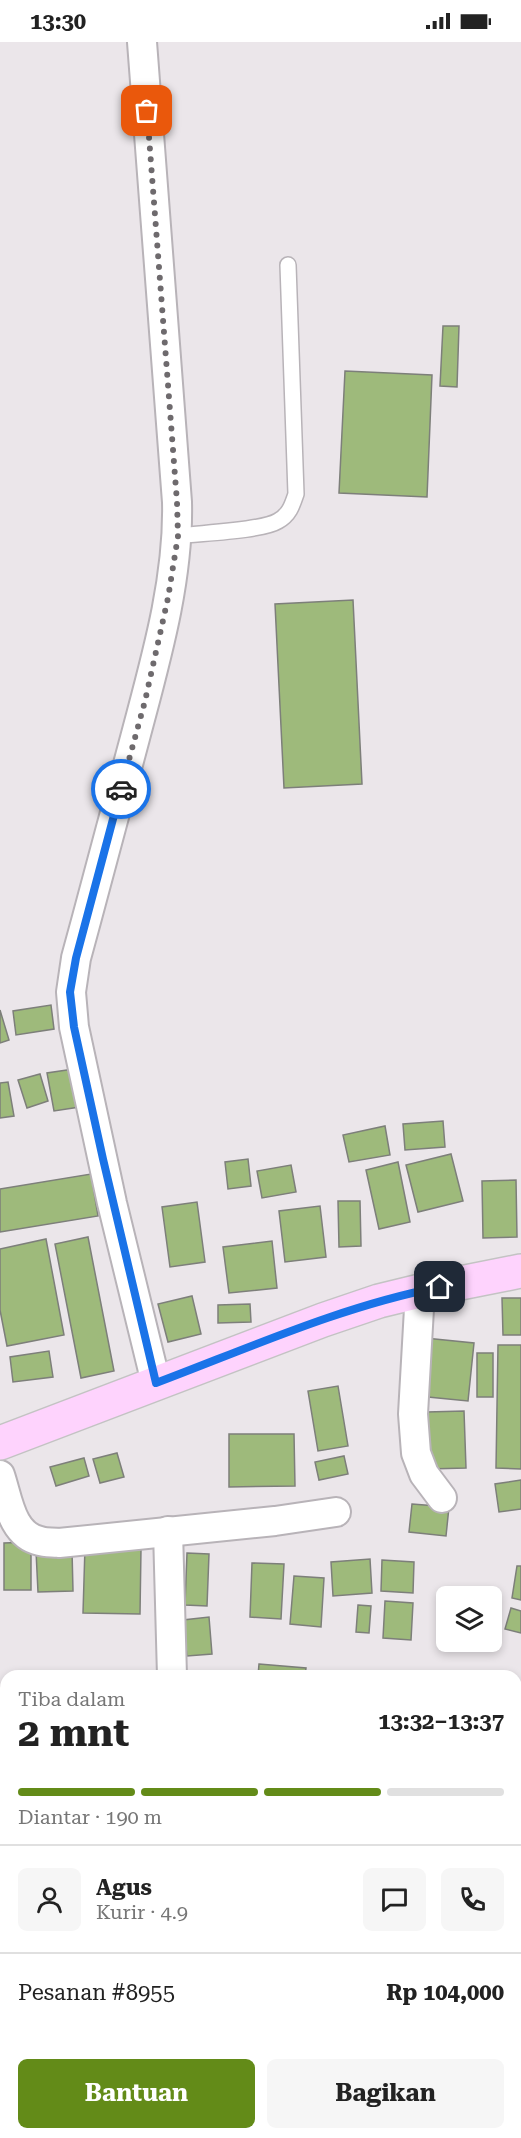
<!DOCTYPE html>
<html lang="id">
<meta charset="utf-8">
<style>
:root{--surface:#fff;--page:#f6f6f6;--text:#222;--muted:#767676;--line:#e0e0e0;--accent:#638b18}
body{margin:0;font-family:"Roboto Serif",serif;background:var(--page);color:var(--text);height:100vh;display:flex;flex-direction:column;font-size:22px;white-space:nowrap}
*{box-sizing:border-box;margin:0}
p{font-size:20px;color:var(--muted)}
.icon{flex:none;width:33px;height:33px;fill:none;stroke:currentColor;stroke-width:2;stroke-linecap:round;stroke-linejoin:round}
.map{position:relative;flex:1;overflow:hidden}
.panel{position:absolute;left:0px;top:1628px;width:522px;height:470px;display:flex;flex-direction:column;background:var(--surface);border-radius:18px 18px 0 0;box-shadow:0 3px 9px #0003}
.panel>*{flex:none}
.buttons{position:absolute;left:436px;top:1544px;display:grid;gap:12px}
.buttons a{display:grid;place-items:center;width:66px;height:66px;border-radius:9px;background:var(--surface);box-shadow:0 3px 9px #0003;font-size:30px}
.pin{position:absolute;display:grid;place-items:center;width:51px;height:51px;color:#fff;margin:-26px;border-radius:12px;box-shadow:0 3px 9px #0006}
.courier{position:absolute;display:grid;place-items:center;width:60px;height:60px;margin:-30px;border:4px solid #1a73e8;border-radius:50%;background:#fff;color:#222;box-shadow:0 2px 8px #0007}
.headline em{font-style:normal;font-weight:700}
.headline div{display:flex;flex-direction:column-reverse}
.headline{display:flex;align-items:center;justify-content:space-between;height:102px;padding:0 18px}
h1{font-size:39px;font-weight:700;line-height:45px}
.bar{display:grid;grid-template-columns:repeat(4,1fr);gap:9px 6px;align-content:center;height:72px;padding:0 18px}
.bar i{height:8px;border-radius:4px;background:var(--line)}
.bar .current{background:var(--accent)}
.bar p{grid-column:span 4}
.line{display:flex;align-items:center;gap:15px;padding:0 18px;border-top:2px solid var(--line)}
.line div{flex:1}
.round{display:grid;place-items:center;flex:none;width:63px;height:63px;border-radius:9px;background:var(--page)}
.cta{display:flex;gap:12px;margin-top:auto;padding:12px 18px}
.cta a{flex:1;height:69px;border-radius:9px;background:var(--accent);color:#fff;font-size:24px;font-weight:700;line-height:69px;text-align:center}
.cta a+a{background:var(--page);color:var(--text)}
.status{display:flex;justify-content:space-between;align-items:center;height:42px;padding:0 30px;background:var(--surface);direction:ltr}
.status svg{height:16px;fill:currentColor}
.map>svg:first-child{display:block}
</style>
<div class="status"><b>13:30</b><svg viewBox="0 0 49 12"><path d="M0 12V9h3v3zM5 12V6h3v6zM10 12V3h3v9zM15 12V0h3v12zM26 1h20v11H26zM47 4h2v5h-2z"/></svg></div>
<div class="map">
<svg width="521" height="2096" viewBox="0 0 521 2096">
<rect width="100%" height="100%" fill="#ebe6ea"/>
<g fill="#9eba7b" stroke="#7d7f7a" stroke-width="1.5">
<polygon points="443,284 459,284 457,345 440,344"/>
<polygon points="345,329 432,333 427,455 339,451"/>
<polygon points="353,558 362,742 284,746 275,562"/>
<polygon points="51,963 54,987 16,993 13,969"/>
<polygon points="0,968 9,998 0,1001"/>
<polygon points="80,1026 86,1064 54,1069 47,1031"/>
<polygon points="40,1032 48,1059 27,1066 18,1038"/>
<polygon points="8,1040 14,1074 0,1076 0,1041"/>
<polygon points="443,1079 445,1105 405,1108 403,1082"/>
<polygon points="385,1084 390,1113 349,1120 343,1093"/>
<polygon points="451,1112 463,1159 418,1170 406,1123"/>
<polygon points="248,1117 251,1144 228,1147 225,1120"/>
<polygon points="398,1120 410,1180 379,1187 366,1128"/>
<polygon points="291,1123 296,1150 262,1156 257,1129"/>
<polygon points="91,1132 98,1174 0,1190 0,1147"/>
<polygon points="516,1138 517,1195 483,1196 482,1139"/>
<polygon points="338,1159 360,1159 361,1204 339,1205"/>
<polygon points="197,1160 205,1220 170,1225 162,1165"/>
<polygon points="320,1164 326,1215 285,1220 279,1169"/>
<polygon points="88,1195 114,1329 81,1336 55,1202"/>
<polygon points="46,1197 64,1293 7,1304 0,1268 0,1207"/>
<polygon points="272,1199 277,1246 229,1251 223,1205"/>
<polygon points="192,1254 201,1292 168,1300 158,1262"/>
<polygon points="502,1256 521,1256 521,1293 503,1293"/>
<polygon points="250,1262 251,1280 218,1281 218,1263"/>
<polygon points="425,1296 474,1301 468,1359 418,1354"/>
<polygon points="498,1303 521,1303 521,1427 496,1426"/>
<polygon points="49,1309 53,1335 13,1340 10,1315"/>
<rect x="477" y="1311" width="16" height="44"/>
<polygon points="338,1344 348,1404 318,1409 308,1349"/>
<polygon points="464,1369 466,1426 428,1427 427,1370"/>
<polygon points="229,1392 294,1392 295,1444 229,1445"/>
<polygon points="117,1411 124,1435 100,1441 93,1417"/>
<polygon points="344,1414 348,1432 319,1438 315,1420"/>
<polygon points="84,1416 89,1434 56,1444 50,1425"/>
<polygon points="521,1438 521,1467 499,1470 495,1442"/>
<polygon points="412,1462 449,1465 446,1494 409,1490"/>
<polygon points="31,1500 31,1548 4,1548 4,1501"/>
<polygon points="85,1505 141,1507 140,1572 83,1571"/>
<polygon points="72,1508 73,1549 38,1550 36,1509"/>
<polygon points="187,1511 209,1512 207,1564 185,1563"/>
<polygon points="370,1517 372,1551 333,1554 331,1520"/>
<polygon points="382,1518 414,1520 413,1551 381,1549"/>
<polygon points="252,1521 284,1522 281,1577 250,1575"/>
<polygon points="517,1524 521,1524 521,1558 512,1556"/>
<polygon points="294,1534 324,1536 321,1585 290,1582"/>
<polygon points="385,1559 413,1561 411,1598 383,1596"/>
<polygon points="358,1563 371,1564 369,1591 356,1590"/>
<polygon points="511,1566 521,1569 521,1591 505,1587"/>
<polygon points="209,1575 212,1612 187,1614 183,1578"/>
<polygon points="259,1622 306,1626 305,1634 258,1634"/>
<polygon points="422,2091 475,2092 475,2096 422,2096"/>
</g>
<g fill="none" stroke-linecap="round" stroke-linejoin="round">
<g stroke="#b8b3b8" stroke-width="18">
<path id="lane" d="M178 494C200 491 262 489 278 479 289 473 292 464 296 452L288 223"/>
</g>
<g stroke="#b8b3b8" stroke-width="32">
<g id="street">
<path d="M142 0 177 460C179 539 155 620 135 696 115 770 96 843 76 916L71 950 74 985 112 1161 156 1341"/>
<polyline points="420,1249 413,1372 416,1411 424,1432 442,1456"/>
<path d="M0 1433C8 1456 11 1493 40 1499 46 1501 53 1500 59 1501L275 1479 336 1470"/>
<polyline points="168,1489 172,1634"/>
</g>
</g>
<g stroke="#c3c3c3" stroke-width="36">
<polyline id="primary" points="0,1401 323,1278 379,1259 420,1249 521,1229"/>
</g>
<use href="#lane" stroke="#fff" stroke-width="15"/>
<use href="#street" stroke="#fff" stroke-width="28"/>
<use href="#primary" stroke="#fed3fd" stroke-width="33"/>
</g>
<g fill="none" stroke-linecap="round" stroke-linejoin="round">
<polyline stroke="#6e6a6d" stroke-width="6" stroke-dasharray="0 10.8" points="121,747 145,659 168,556 178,494 177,460 147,69"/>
<path stroke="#1a73e8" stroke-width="8" d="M121 747 76 916 70 950 74 985 103 1117 156 1341C249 1306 342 1264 440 1245"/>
</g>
</svg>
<div class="buttons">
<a><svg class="icon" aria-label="layers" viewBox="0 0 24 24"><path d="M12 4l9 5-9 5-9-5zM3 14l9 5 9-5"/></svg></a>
</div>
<div class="pin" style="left:147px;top:69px;background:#ea580c"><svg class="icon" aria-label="bag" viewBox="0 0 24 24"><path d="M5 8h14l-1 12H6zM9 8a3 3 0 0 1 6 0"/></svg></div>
<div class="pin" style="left:440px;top:1245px;background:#1f2937"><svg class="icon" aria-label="home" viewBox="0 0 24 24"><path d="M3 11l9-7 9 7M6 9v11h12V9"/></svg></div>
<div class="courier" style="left:121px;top:747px"><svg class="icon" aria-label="car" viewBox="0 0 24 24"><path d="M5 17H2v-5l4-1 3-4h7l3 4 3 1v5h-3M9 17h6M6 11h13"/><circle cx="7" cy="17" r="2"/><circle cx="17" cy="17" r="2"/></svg></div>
<section class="panel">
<div class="headline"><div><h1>2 mnt</h1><p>Tiba dalam</p></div><em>13:32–13:37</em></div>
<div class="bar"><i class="current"></i><i class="current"></i><i class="current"></i><i></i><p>Diantar · 190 m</p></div>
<div class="line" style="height:108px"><a class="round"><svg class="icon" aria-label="person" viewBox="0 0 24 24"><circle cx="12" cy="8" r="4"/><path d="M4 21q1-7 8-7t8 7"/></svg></a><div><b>Agus</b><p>Kurir · 4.9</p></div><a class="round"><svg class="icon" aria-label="chat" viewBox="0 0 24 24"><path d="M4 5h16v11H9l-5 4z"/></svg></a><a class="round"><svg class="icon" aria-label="phone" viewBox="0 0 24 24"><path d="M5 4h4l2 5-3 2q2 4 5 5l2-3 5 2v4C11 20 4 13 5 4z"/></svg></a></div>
<div class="line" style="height:78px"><div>Pesanan #8955</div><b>Rp 104,000</b></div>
<div class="cta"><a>Bantuan</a><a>Bagikan</a></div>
</section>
</div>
